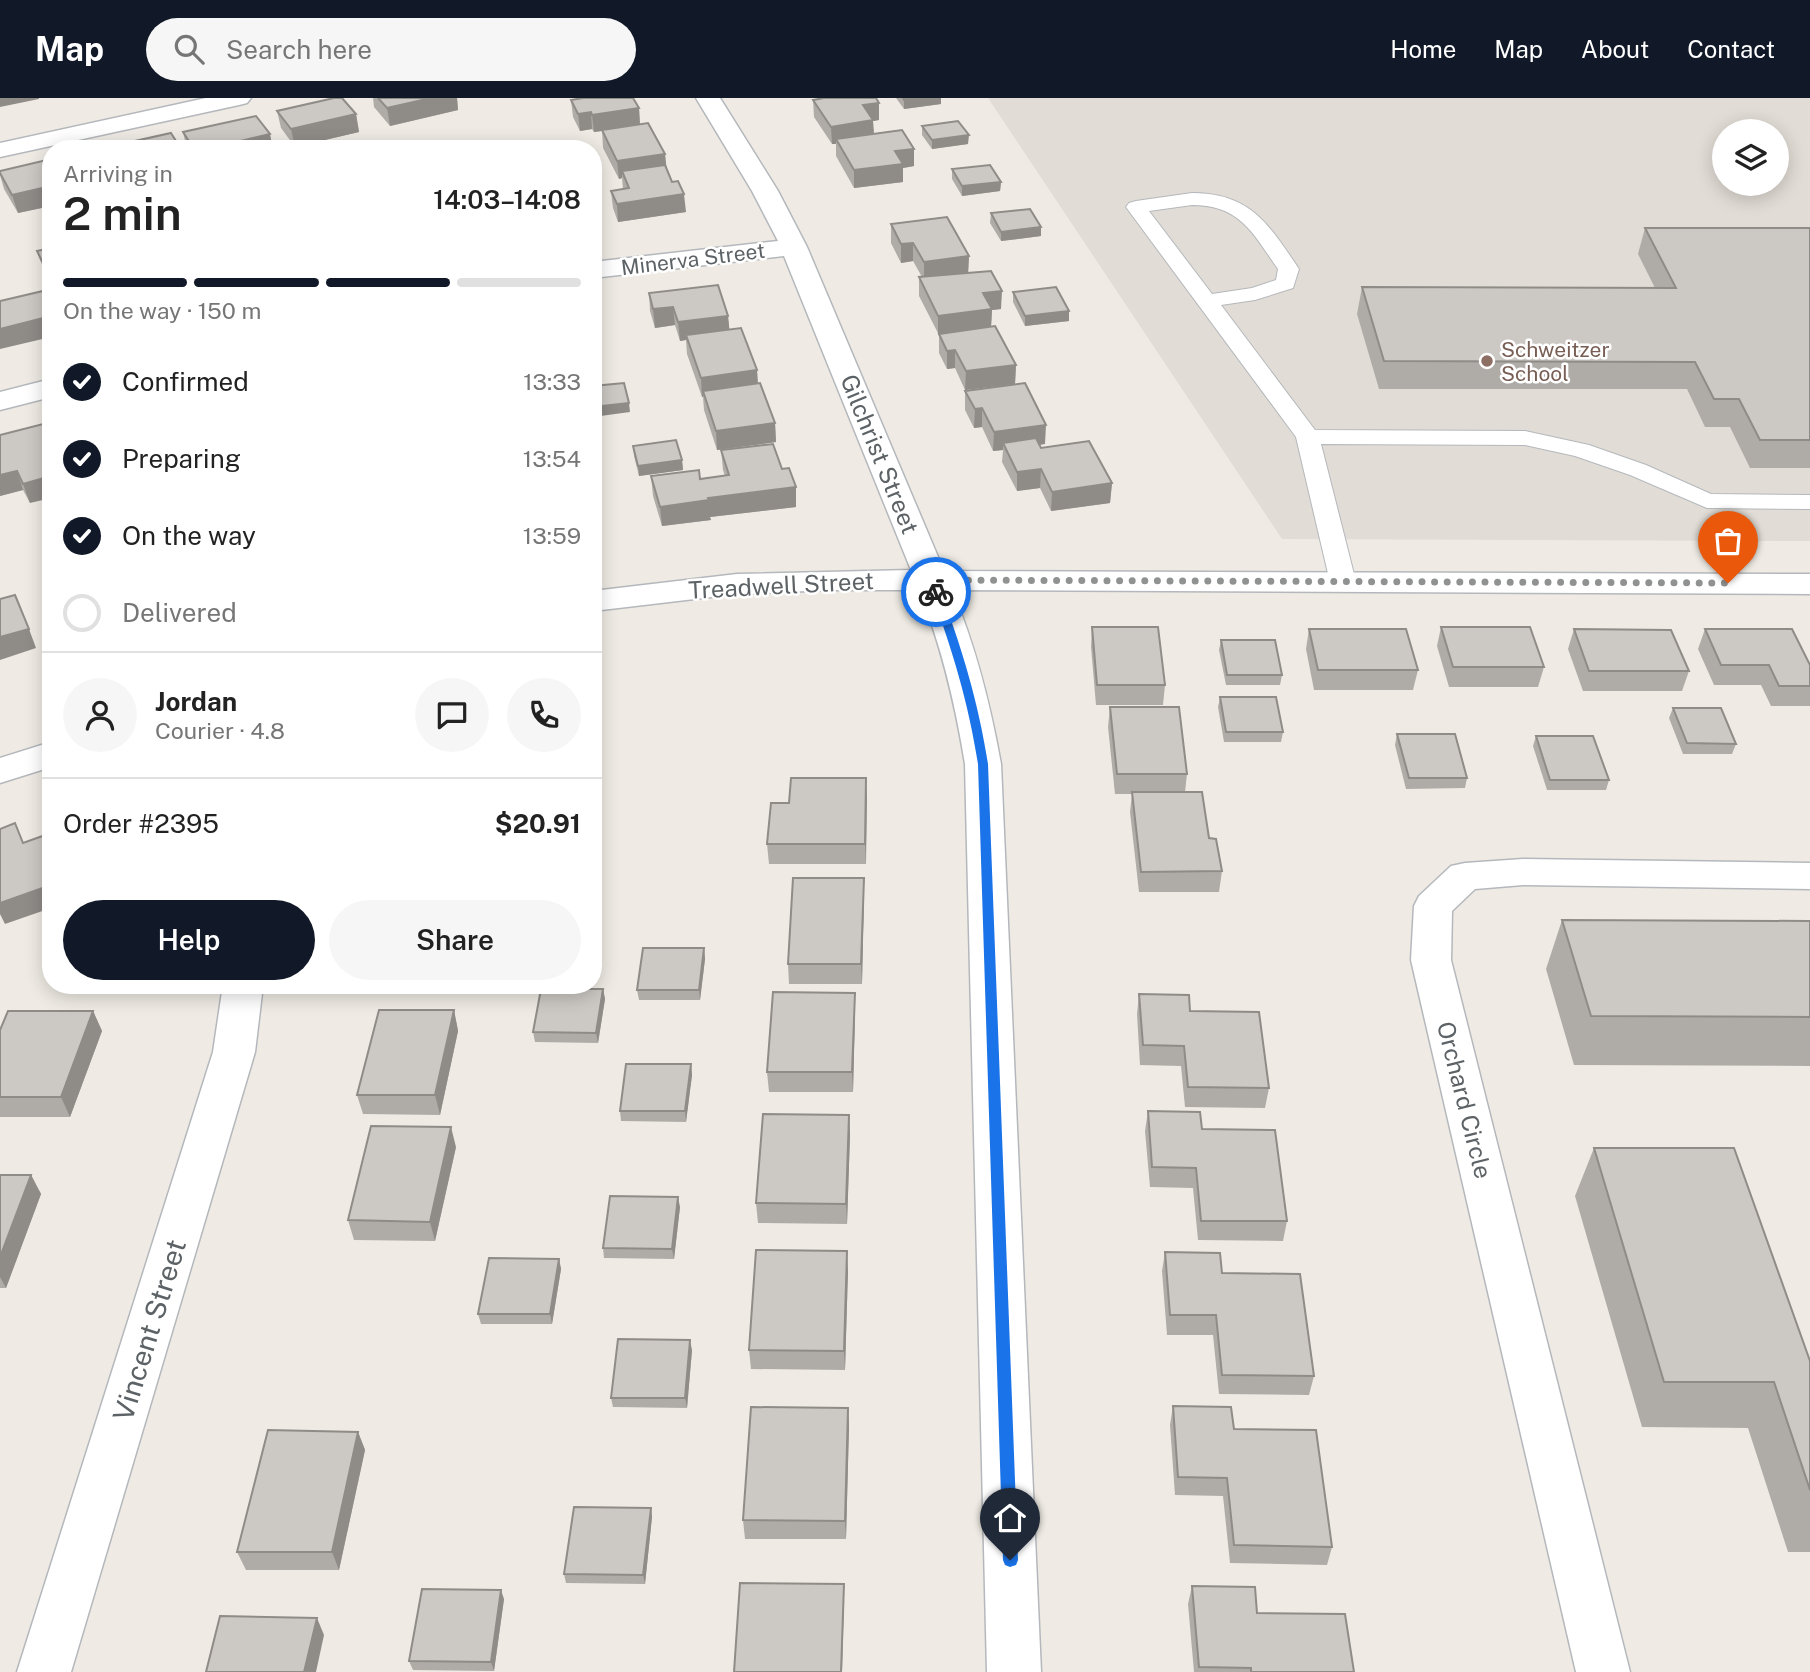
<!DOCTYPE html>
<meta charset="utf-8">
<style>
:root{--surface:#fff;--page:#f6f6f6;--text:#222;--muted:#767676;--line:#e0e0e0;--accent:#111827}
body{margin:0;font-family:"Public Sans",sans-serif;background:var(--page);color:var(--text);height:100vh;display:flex;flex-direction:column;font-size:26px;white-space:nowrap}
*{box-sizing:border-box;margin:0}
p{font-size:23px;color:var(--muted)}
.icon{flex:none;width:38px;height:38px;fill:none;stroke:currentColor;stroke-width:2;stroke-linecap:round;stroke-linejoin:round}
.map{position:relative;flex:1;overflow:hidden}
.panel{position:absolute;left:42px;top:42px;width:560px;height:854px;display:flex;flex-direction:column;background:var(--surface);border-radius:28px;box-shadow:0 4px 18px #0003}
.panel>*{flex:none}
.fabs{position:absolute;left:1712px;top:21px;display:grid;gap:14px}
.fabs a{display:grid;place-items:center;width:77px;height:77px;border-radius:50%;background:var(--surface);box-shadow:0 4px 18px #0003;font-size:35px}
.pin{position:absolute;display:grid;place-items:center;width:60px;height:60px;color:#fff;margin:-72px -30px;border-radius:50% 50% 50% 0;rotate:-45deg;box-shadow:0 0 7px #0007}
.pin .icon{rotate:45deg}
.courier{position:absolute;display:grid;place-items:center;width:70px;height:70px;margin:-35px;border:5px solid #1a73e8;border-radius:50%;background:#fff;color:#222;box-shadow:0 2px 9px #0007}
.summary em{font-style:normal;font-weight:600}
.summary div{display:flex;flex-direction:column-reverse}
.summary{display:flex;align-items:center;justify-content:space-between;height:119px;padding:0 21px}
h1{font-size:46px;font-weight:600;line-height:52px}
.bar{display:grid;grid-template-columns:repeat(4,1fr);gap:10px 7px;align-content:center;height:84px;padding:0 21px}
.bar i{height:9px;border-radius:5px;background:var(--line)}
.bar .selected{background:var(--accent)}
.bar p{grid-column:span 4}
.line{display:flex;align-items:center;gap:18px;padding:0 21px;border-top:2px solid var(--line)}
.line div{flex:1}
.round{display:grid;place-items:center;flex:none;width:74px;height:74px;border-radius:37px;background:var(--page)}
ol{padding:0 21px;list-style:none}
li{display:flex;align-items:center;gap:21px;height:77px}
li p{margin-inline-start:auto}
li .icon{padding:7px;border-radius:50%;background:var(--accent);color:#fff;stroke-width:4}
li:last-child{color:var(--muted)}
li i{width:38px;height:38px;border:4px solid var(--line);border-radius:50%}
.cta{display:flex;gap:14px;margin-top:auto;padding:14px 21px}
.cta a{flex:1;height:80px;border-radius:42px;background:var(--accent);color:#fff;font-size:28px;font-weight:600;line-height:80px;text-align:center}
.cta a+a{background:var(--page);color:var(--text)}
header{display:flex;align-items:center;gap:42px;box-sizing:border-box;height:98px;padding:0 35px;background:var(--accent);color:#fff}
header strong{font-size:33px}
nav{display:flex;gap:38px;margin-inline-start:auto;font-size:24px}
.search{width:490px;height:63px;background:var(--page);display:flex;align-items:center;gap:18px;box-sizing:border-box;padding:0 24px;border-radius:38px;color:var(--muted);font-size:26px}
.map>svg:first-child{display:block}
</style>
<header>
<strong>Map</strong>
<div class="search"><svg class="icon" aria-label="search" viewBox="0 0 24 24"><circle cx="10" cy="10" r="6"/><path d="M15 15l6 6"/></svg>Search here</div>
<nav><a>Home</a><a>Map</a><a>About</a><a>Contact</a></nav>
</header>
<div class="map">
<svg width="1810" height="1574" viewBox="0 0 1810 1574">
<rect width="100%" height="100%" fill="#efebe4"/>
<path fill="#e1dcd5" fill-rule="evenodd" d="M988 0H1810V443L1282 441ZM1724 33H1776V86H1724Z"/>
<g fill="none" stroke-linecap="round" stroke-linejoin="round">
<g stroke="#b4b8bc" stroke-width="2">
<path id="lane" d="M1192 95C1251 95 1269 127 1299 171L1293 190 1255 202 1221 207 1315 332 1525 333 1589 347 1646 367 1711 396 1810 397V411L1707 410 1630 377 1575 358 1525 347 1321 346 1356 484 1352 489 1343 492 1334 489 1330 484 1296 339 1126 109 1129 105 1136 103ZM1192 107C1241 107 1253 136 1278 171L1276 182 1252 190 1212 196 1149 113Z"/>
</g>
<g stroke="#b4b8bc" stroke-width="3">
<g id="street">
<polygon points="206,0 251,0 247,5 239,7 0,59 0,45"/>
<path d="M696 0H720L778 93 807 149 944 473 1810 476V496L952 492C976 549 990 605 1001 666L1041 1574H987L965 666C955 605 942 549 919 492H830L737 496 593 513V493L737 476 911 472 784 158 593 180V164L778 143 752 93Z"/>
<polygon points="51,281 51,299 0,312 0,294"/>
<polygon points="51,644 51,669 0,685 0,660"/>
<polygon points="1523,761 1810,765 1810,791 1523,787 1475,791 1452,813 1451,862 1630,1574 1576,1574 1411,862 1414,808 1419,798 1451,768 1465,765"/>
<polygon points="223,887 263,887 255,954 71,1574 17,1574 213,954"/>
</g>
</g>
<use href="#lane" fill="#fff" fill-rule="evenodd"/>
<use href="#street" fill="#fff" fill-rule="evenodd"/>
</g>
<g fill="#afaca8">
<polygon points="373,0 457,0 458,12 390,28 374,9"/>
<polygon points="578,0 633,0 639,10 640,26 665,56 666,71 686,114 618,124 613,110 611,93 623,91 622,80 619,81 603,50 602,33 594,34 592,31 580,33 573,19 571,2"/>
<polygon points="896,0 941,0 941,6 904,11"/>
<polygon points="813,2 879,22 873,23 874,35 914,51 914,68 903,70 903,84 854,90 836,58 836,46 832,46 814,19"/>
<polygon points="277,13 356,16 359,34 295,49 281,30"/>
<polygon points="922,28 968,46 932,51 922,37"/>
<polygon points="183,34 273,51 187,51"/>
<polygon points="51,61 51,108 18,115 4,91 0,77 0,73"/>
<polygon points="952,71 1001,84 1000,93 962,98 952,81"/>
<polygon points="991,115 1041,129 1041,138 1001,143 990,125"/>
<polygon points="891,126 969,158 968,175 1001,211 992,212 991,229 1016,267 1015,286 965,292 955,270 947,271 939,255 939,237 919,198 919,179 922,179 913,163 901,165 891,145"/>
<polygon points="1645,130 1810,130 1810,370 1750,370 1730,329 1705,329 1687,291 1379,291 1357,216 1362,189 1655,190 1638,156"/>
<polygon points="51,150 51,182 50,182 40,162 37,153"/>
<polygon points="1013,194 1069,223 1025,228 1013,204"/>
<polygon points="649,195 728,218 729,231 757,272 758,285 775,325 776,344 717,352 704,312 703,299 702,299 687,256 686,242 680,243 675,227 655,230 650,213"/>
<polygon points="965,293 1045,346 1039,347 1041,350 1112,385 1110,405 1051,413 1040,390 1017,393 1002,364 1003,352 993,353 982,329 974,330 965,312"/>
<polygon points="51,324 30,405 23,392 0,398"/>
<polygon points="633,348 682,362 683,372 639,378 634,358"/>
<polygon points="721,352 782,371 796,409 710,419 711,422 662,428 653,398 651,378 700,381 725,378 723,372"/>
<polygon points="1092,529 1165,587 1163,607 1096,607 1091,549"/>
<polygon points="1441,529 1544,569 1538,589 1449,589 1437,548"/>
<polygon points="1309,531 1418,572 1413,592 1314,592 1306,551"/>
<polygon points="1574,531 1689,573 1682,593 1583,593 1568,551"/>
<polygon points="1705,531 1810,567 1810,608 1771,608 1761,587 1714,587 1698,551"/>
<polygon points="1221,542 1282,577 1280,587 1226,587 1219,552"/>
<polygon points="1220,599 1283,634 1281,644 1224,644 1218,609"/>
<polygon points="1110,609 1187,676 1185,694 1209,740 1222,773 1219,794 1139,794 1130,714 1132,696 1115,696 1108,629"/>
<polygon points="1673,610 1736,646 1732,656 1683,656 1669,620"/>
<polygon points="1397,636 1467,680 1465,690 1406,691 1395,647"/>
<polygon points="1536,638 1609,682 1606,692 1547,692 1533,648"/>
<polygon points="866,680 866,766 769,766 767,746 789,705"/>
<polygon points="864,780 862,886 789,886 788,866"/>
<polygon points="1562,822 1810,823 1810,968 1574,967 1546,871"/>
<polygon points="704,850 705,861 700,902 639,902 637,892"/>
<polygon points="603,891 605,901 598,945 535,944 533,934"/>
<polygon points="1139,896 1190,913 1269,990 1265,1010 1185,1009 1181,968 1140,967 1137,916"/>
<polygon points="454,912 458,933 440,1017 363,1016 357,997"/>
<polygon points="93,913 102,933 70,1019 0,1019 0,932"/>
<polygon points="855,915 853,994 769,994 767,974"/>
<polygon points="691,966 692,977 686,1024 621,1023 620,1013"/>
<polygon points="1148,1013 1287,1123 1283,1143 1198,1142 1193,1090 1150,1089 1145,1033"/>
<polygon points="849,1017 850,1037 847,1126 758,1125 756,1105"/>
<polygon points="456,1049 435,1143 354,1142 348,1122"/>
<polygon points="1594,1050 1810,1263 1810,1454 1788,1454 1748,1330 1642,1329 1575,1098"/>
<polygon points="0,1077 31,1077 41,1096 6,1190 0,1190"/>
<polygon points="680,1109 674,1161 604,1160 603,1150"/>
<polygon points="1165,1154 1222,1175 1314,1278 1309,1297 1219,1296 1213,1237 1167,1237 1162,1173"/>
<polygon points="559,1161 561,1171 552,1226 481,1226 478,1216"/>
<polygon points="848,1172 845,1272 751,1271 749,1252"/>
<polygon points="692,1252 687,1310 613,1309 611,1300"/>
<polygon points="1173,1308 1234,1331 1332,1449 1327,1467 1230,1465 1223,1398 1175,1397 1170,1327"/>
<polygon points="848,1310 849,1328 846,1441 745,1441 743,1422"/>
<polygon points="358,1334 365,1352 339,1472 246,1472 237,1454"/>
<polygon points="651,1410 652,1419 645,1486 566,1485 564,1476"/>
<polygon points="1192,1488 1257,1515 1354,1574 1194,1574 1188,1506"/>
<polygon points="504,1501 494,1573 413,1572 409,1563"/>
</g>
<g fill="#8f8c88">
<polygon points="0,0 39,0 39,1 0,9"/>
<polygon points="431,0 457,0 458,12 390,28 387,10"/>
<polygon points="919,0 941,0 941,6 904,11 904,2"/>
<polygon points="879,5 879,22 873,23 874,40 836,41 836,46 832,46 831,29 863,7"/>
<polygon points="639,10 640,28 594,34 592,17"/>
<polygon points="591,14 592,31 580,33 578,16"/>
<polygon points="356,16 359,34 295,49 291,31"/>
<polygon points="270,36 273,51 207,51"/>
<polygon points="969,37 968,46 932,51 932,42"/>
<polygon points="914,51 914,68 903,70 903,84 854,90 854,72 895,53"/>
<polygon points="665,56 667,74 622,73 622,80 619,81 617,63"/>
<polygon points="1001,84 1000,93 962,98 962,88"/>
<polygon points="51,88 51,108 18,115 12,97"/>
<polygon points="684,96 686,114 618,124 617,106"/>
<polygon points="1041,129 1041,138 1001,143 1001,134"/>
<polygon points="913,145 913,163 901,165 901,146"/>
<polygon points="969,158 968,177 924,182 924,164"/>
<polygon points="51,172 51,182 50,182 47,173"/>
<polygon points="1002,193 1001,211 992,212 991,230 938,237 938,218 983,195"/>
<polygon points="673,209 675,227 655,230 653,211"/>
<polygon points="1069,213 1069,223 1025,228 1025,218"/>
<polygon points="51,218 51,239 0,251 0,231"/>
<polygon points="728,218 730,237 686,237 686,242 680,243 678,224"/>
<polygon points="955,252 955,270 947,271 947,253"/>
<polygon points="1016,267 1015,286 965,292 966,273"/>
<polygon points="757,272 758,291 703,293 703,299 702,299 701,280"/>
<polygon points="629,305 630,314 593,319 593,309"/>
<polygon points="982,310 982,329 974,330 975,311"/>
<polygon points="775,325 776,344 717,352 716,333"/>
<polygon points="1046,327 1045,346 1006,351 1003,345 1003,352 993,353 994,334"/>
<polygon points="682,362 683,372 639,378 638,368"/>
<polygon points="1041,371 1040,390 1017,393 1017,374"/>
<polygon points="17,373 23,392 0,398 0,377"/>
<polygon points="51,378 51,400 30,405 23,386"/>
<polygon points="1112,385 1110,405 1051,413 1052,394"/>
<polygon points="796,389 796,409 710,419 711,422 662,428 660,409 708,400"/>
<polygon points="29,531 36,550 0,562 0,539"/>
<polygon points="866,680 867,700 866,766 865,746"/>
<polygon points="864,780 864,800 862,886 861,866"/>
<polygon points="51,787 51,810 5,826 0,816 0,805"/>
<polygon points="704,850 705,861 700,902 699,892"/>
<polygon points="603,891 605,901 598,945 596,935"/>
<polygon points="855,895 855,915 853,994 852,974"/>
<polygon points="454,912 458,933 440,1017 435,997"/>
<polygon points="93,913 102,933 70,1019 61,999"/>
<polygon points="691,966 692,977 686,1024 685,1013"/>
<polygon points="849,1017 850,1037 847,1126 846,1106"/>
<polygon points="451,1029 456,1049 435,1143 430,1124"/>
<polygon points="31,1077 41,1096 6,1190 0,1179 0,1159"/>
<polygon points="678,1099 680,1109 674,1161 672,1151"/>
<polygon points="847,1153 848,1172 845,1272 844,1253"/>
<polygon points="559,1161 561,1171 552,1226 550,1216"/>
<polygon points="690,1242 692,1252 687,1310 685,1300"/>
<polygon points="848,1310 849,1328 846,1441 845,1423"/>
<polygon points="358,1334 365,1352 339,1472 332,1454"/>
<polygon points="651,1410 652,1419 645,1486 643,1477"/>
<polygon points="844,1486 844,1503 842,1574 841,1574"/>
<polygon points="501,1492 504,1501 494,1573 491,1564"/>
<polygon points="317,1520 324,1537 316,1574 304,1574"/>
</g>
<g fill="#ccc8c3" stroke="#8f8c88" stroke-width="2">
<polygon points="334,0 342,0 356,16 291,31 277,13"/>
<polygon points="378,0 431,0 387,10"/>
<polygon points="583,0 633,0 639,10 592,17 591,14 578,16 571,2"/>
<polygon points="824,0 876,0 879,5 863,7 873,22 831,29 813,2"/>
<polygon points="903,0 919,0 904,2"/>
<polygon points="256,18 270,36 207,51 194,51 183,34"/>
<polygon points="958,23 969,37 932,42 922,28"/>
<polygon points="648,25 665,56 617,63 602,32"/>
<polygon points="902,32 914,51 895,53 903,66 854,72 836,41"/>
<polygon points="171,35 181,51 130,51 139,49 135,43"/>
<polygon points="51,61 51,88 12,97 0,75 0,73"/>
<polygon points="665,67 672,84 678,83 684,96 617,106 611,93 629,90 622,73"/>
<polygon points="990,67 1001,84 962,88 952,71"/>
<polygon points="1030,111 1041,129 1001,134 991,115"/>
<polygon points="947,119 969,158 924,164 913,145 901,146 891,126"/>
<polygon points="1645,130 1810,130 1810,342 1760,342 1739,301 1714,301 1695,264 1384,263 1362,189 1676,190"/>
<polygon points="51,150 51,172 47,173 37,153"/>
<polygon points="991,173 1002,193 983,195 992,211 938,218 919,179"/>
<polygon points="718,187 728,218 678,224 673,209 653,211 649,195"/>
<polygon points="1056,189 1069,213 1025,218 1013,194"/>
<polygon points="43,193 51,206 51,218 0,231 0,203"/>
<polygon points="995,228 1016,267 966,273 955,252 947,253 939,236"/>
<polygon points="741,230 757,272 701,280 686,237"/>
<polygon points="624,285 629,305 593,309 593,288"/>
<polygon points="760,285 775,325 716,333 703,293"/>
<polygon points="1025,285 1046,327 994,334 982,310 975,311 965,293"/>
<polygon points="51,324 51,378 23,386 17,373 0,377 0,337"/>
<polygon points="1036,340 1041,350 1089,343 1112,385 1052,394 1041,371 1017,374 1003,345"/>
<polygon points="676,342 682,362 638,368 633,348"/>
<polygon points="773,346 782,371 789,370 796,389 708,400 709,402 660,409 651,378 699,372 700,381 729,377 721,352"/>
<polygon points="15,497 29,531 0,539 0,501"/>
<polygon points="1092,529 1158,529 1165,587 1097,587"/>
<polygon points="1441,529 1530,529 1544,569 1453,569"/>
<polygon points="1309,531 1406,531 1418,572 1318,572"/>
<polygon points="1574,531 1671,532 1689,573 1589,573"/>
<polygon points="1705,531 1792,531 1810,567 1810,588 1779,588 1769,567 1721,567"/>
<polygon points="1221,542 1275,542 1282,577 1227,577"/>
<polygon points="1220,599 1276,599 1283,634 1226,634"/>
<polygon points="1110,609 1179,609 1187,676 1117,676"/>
<polygon points="1673,610 1721,610 1736,646 1687,645"/>
<polygon points="1397,636 1455,636 1467,680 1409,680"/>
<polygon points="1536,638 1593,638 1609,682 1550,682"/>
<polygon points="791,680 866,680 865,746 767,746 771,705 789,705"/>
<polygon points="1132,694 1202,694 1209,740 1216,741 1222,773 1141,774"/>
<polygon points="15,725 23,745 51,735 51,787 0,805 0,731"/>
<polygon points="793,780 864,780 861,866 788,866"/>
<polygon points="1562,822 1810,823 1810,919 1591,918"/>
<polygon points="643,850 704,850 699,892 637,892"/>
<polygon points="541,891 603,891 596,935 533,934"/>
<polygon points="773,894 855,895 852,974 767,974"/>
<polygon points="1139,896 1189,897 1190,913 1259,914 1269,990 1188,989 1184,948 1143,947"/>
<polygon points="379,912 454,912 435,997 357,997"/>
<polygon points="8,913 93,913 61,999 0,999 0,932"/>
<polygon points="626,966 691,966 685,1013 620,1013"/>
<polygon points="1148,1013 1200,1014 1202,1031 1275,1032 1287,1123 1201,1123 1196,1070 1152,1069"/>
<polygon points="763,1016 849,1017 846,1106 756,1105"/>
<polygon points="371,1028 451,1029 430,1124 348,1122"/>
<polygon points="1594,1050 1734,1050 1810,1263 1810,1392 1774,1284 1664,1284"/>
<polygon points="0,1077 31,1077 0,1159"/>
<polygon points="610,1098 678,1099 672,1151 603,1150"/>
<polygon points="756,1152 847,1153 844,1253 749,1252"/>
<polygon points="1165,1154 1220,1155 1222,1175 1300,1176 1314,1278 1222,1277 1216,1217 1170,1217"/>
<polygon points="489,1160 559,1161 550,1216 478,1216"/>
<polygon points="618,1241 690,1242 685,1300 611,1300"/>
<polygon points="1173,1308 1231,1309 1234,1331 1316,1332 1332,1449 1234,1447 1227,1380 1178,1379"/>
<polygon points="751,1309 848,1310 845,1423 743,1422"/>
<polygon points="268,1332 358,1334 332,1454 237,1454"/>
<polygon points="574,1409 651,1410 643,1477 564,1476"/>
<polygon points="740,1485 844,1486 841,1574 734,1574"/>
<polygon points="1192,1488 1255,1489 1257,1515 1345,1516 1354,1574 1251,1574 1251,1570 1199,1569"/>
<polygon points="422,1491 501,1492 491,1564 409,1563"/>
<polygon points="220,1518 317,1520 304,1574 206,1574"/>
</g>
<path fill="#1a73e8" d="M936 491 941 494C963 554 978 603 988 666L1018 1462 1016 1467 1010 1469 1005 1467 1003 1462 978 666C968 603 953 554 931 494Z"/>
<g fill="none" stroke-linecap="round" stroke-linejoin="round">
<polyline stroke="#8f9291" stroke-width="7" stroke-dasharray="0 12.6" points="936,494 931,482 1728,485"/>
</g>
<circle fill="#8d6e63" stroke="#fff" stroke-width="2.5" cx="1487" cy="263" r="7"/>
<g text-anchor="middle" dominant-baseline="central" stroke-width="5" stroke-linejoin="round" paint-order="stroke">
<g font-size="21" fill="#5c6265" stroke="#fff">
<text transform="translate(693 161) rotate(-7)">Minerva Street</text>
</g>
<g font-size="21" fill="#785e54" stroke="#fff" text-anchor="start">
<text x="1501" y="251">Schweitzer<tspan x="1501" dy="24">School</tspan></text>
</g>
<g font-size="24" fill="#5c6265" stroke="#fff">
<text transform="translate(880 356) rotate(68)">Gilchrist Street</text>
<text transform="translate(781 487) rotate(-3)">Treadwell Street</text>
<text transform="translate(1465 1002) rotate(76)">Orchard Circle</text>
</g>
<g font-size="28" fill="#5c6265" stroke="#fff">
<text transform="translate(149 1232) rotate(-73)">Vincent Street</text>
</g>
</g>
</svg>
<div class="fabs">
<a><svg class="icon" aria-label="layers" viewBox="0 0 24 24"><path d="M12 4l9 5-9 5-9-5zM3 14l9 5 9-5"/></svg></a>
</div>
<div class="pin" style="left:1728px;top:485px;background:#ea580c"><svg class="icon" aria-label="bag" viewBox="0 0 24 24"><path d="M5 8h14l-1 12H6zM9 8a3 3 0 0 1 6 0"/></svg></div>
<div class="pin" style="left:1010px;top:1462px;background:#1f2937"><svg class="icon" aria-label="home" viewBox="0 0 24 24"><path d="M3 11l9-7 9 7M6 9v11h12V9"/></svg></div>
<div class="courier" style="left:936px;top:494px"><svg class="icon" aria-label="bike" viewBox="0 0 24 24"><circle cx="6" cy="16" r="4"/><circle cx="18" cy="16" r="4"/><path d="M6 16l4-8h5l3 8M10 8l3 8H6M13 5h3"/></svg></div>
<section class="panel">
<div class="summary"><div><h1>2 min</h1><p>Arriving in</p></div><em>14:03–14:08</em></div>
<div class="bar"><i class="selected"></i><i class="selected"></i><i class="selected"></i><i></i><p>On the way · 150 m</p></div>
<ol>
<li><svg class="icon" aria-label="check" viewBox="0 0 24 24"><path d="M5 12l5 5 9-10"/></svg>Confirmed<p>13:33</p></li>
<li><svg class="icon" aria-label="check" viewBox="0 0 24 24"><path d="M5 12l5 5 9-10"/></svg>Preparing<p>13:54</p></li>
<li><svg class="icon" aria-label="check" viewBox="0 0 24 24"><path d="M5 12l5 5 9-10"/></svg>On the way<p>13:59</p></li>
<li><i></i>Delivered</li>
</ol>
<div class="line" style="height:126px"><a class="round"><svg class="icon" aria-label="person" viewBox="0 0 24 24"><circle cx="12" cy="8" r="4"/><path d="M4 21q1-7 8-7t8 7"/></svg></a><div><b>Jordan</b><p>Courier · 4.8</p></div><a class="round"><svg class="icon" aria-label="chat" viewBox="0 0 24 24"><path d="M4 5h16v11H9l-5 4z"/></svg></a><a class="round"><svg class="icon" aria-label="phone" viewBox="0 0 24 24"><path d="M5 4h4l2 5-3 2q2 4 5 5l2-3 5 2v4C11 20 4 13 5 4z"/></svg></a></div>
<div class="line" style="height:91px"><div>Order #2395</div><b>$20.91</b></div>
<div class="cta"><a>Help</a><a>Share</a></div>
</section>
</div>
